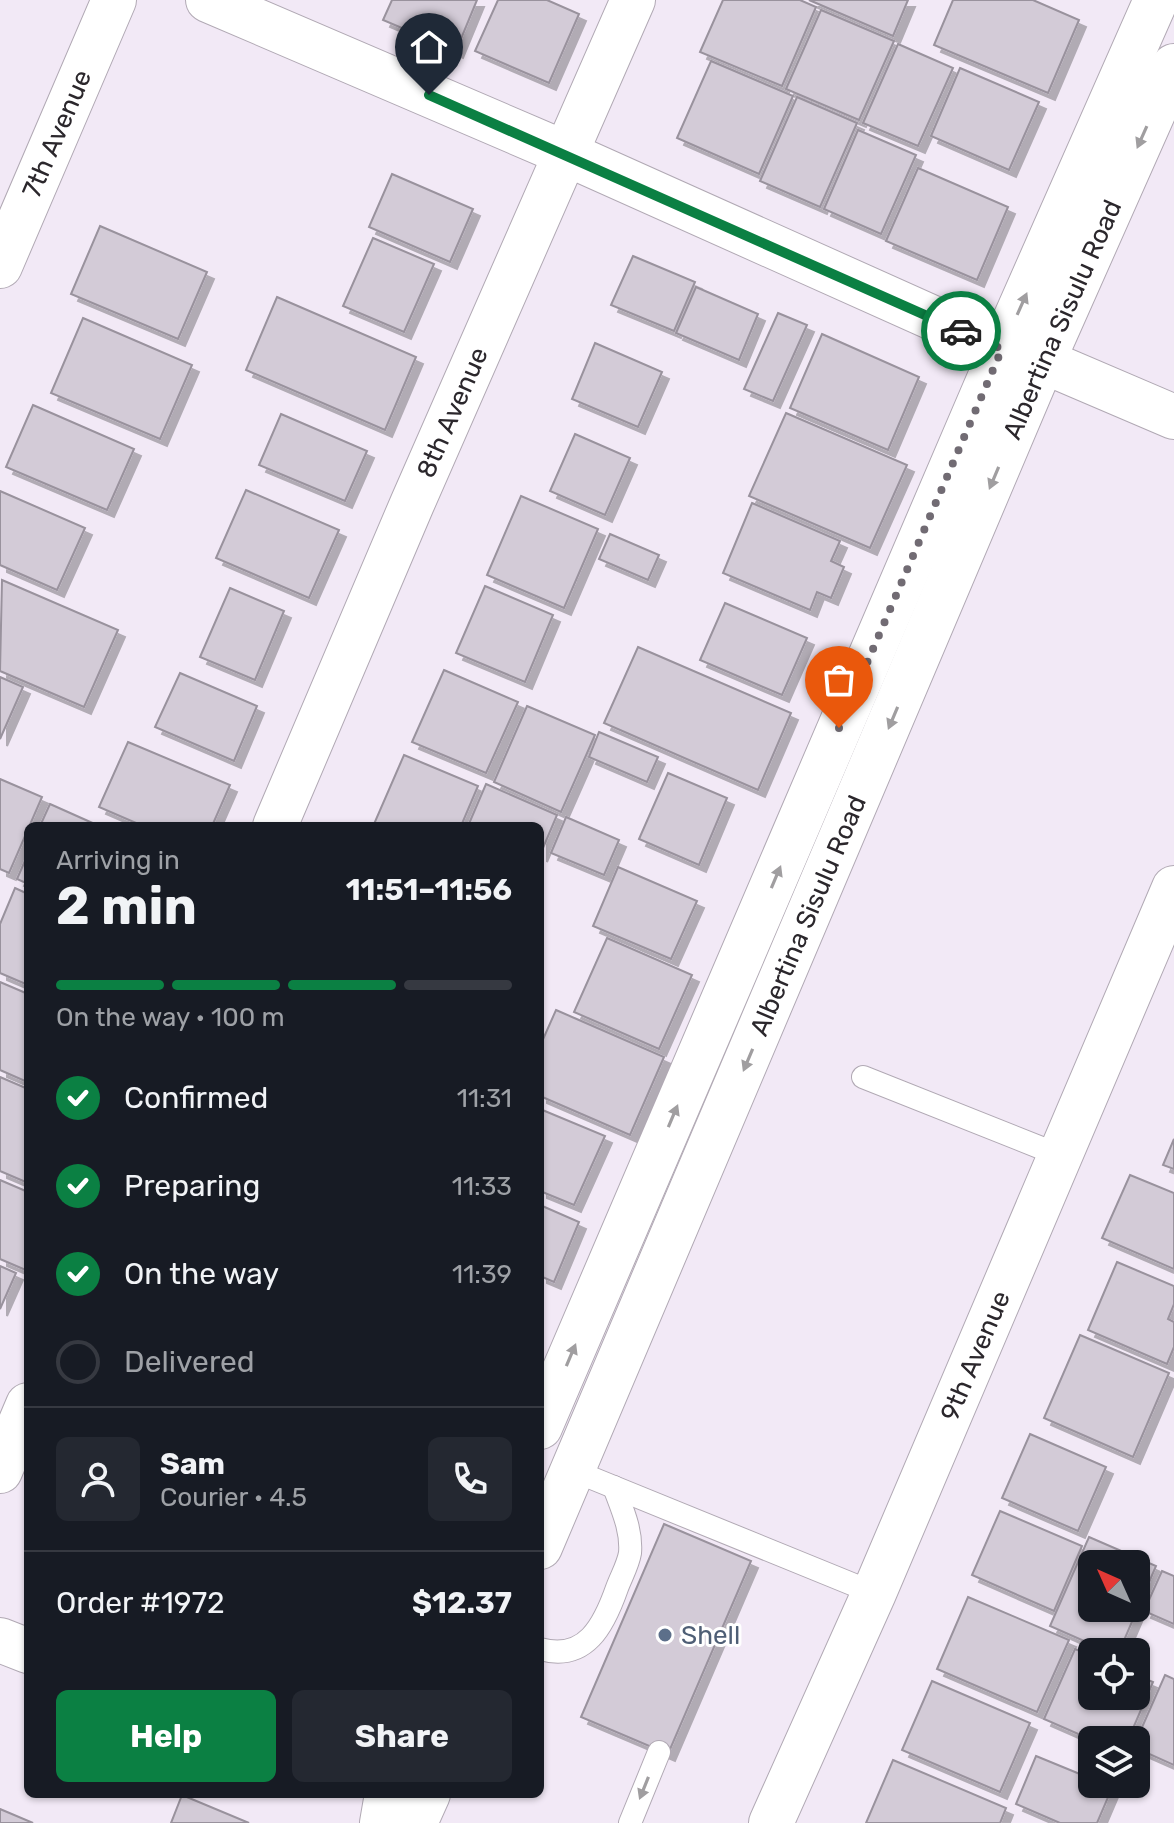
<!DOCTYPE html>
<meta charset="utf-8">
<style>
:root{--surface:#171b24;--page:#242831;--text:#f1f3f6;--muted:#9ea1a6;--line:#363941;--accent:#0b8043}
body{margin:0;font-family:Rubik,sans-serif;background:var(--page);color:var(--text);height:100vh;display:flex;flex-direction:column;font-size:30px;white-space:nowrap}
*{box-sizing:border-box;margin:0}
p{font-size:26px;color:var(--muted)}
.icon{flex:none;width:44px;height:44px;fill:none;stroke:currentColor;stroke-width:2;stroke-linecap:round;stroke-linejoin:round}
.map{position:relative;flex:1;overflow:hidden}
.sheet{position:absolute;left:24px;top:822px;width:520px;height:976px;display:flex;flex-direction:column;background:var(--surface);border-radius:12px;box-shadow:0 2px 6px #0004}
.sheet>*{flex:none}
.needle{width:52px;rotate:315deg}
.tools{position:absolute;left:1078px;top:1550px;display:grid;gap:16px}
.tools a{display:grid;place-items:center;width:72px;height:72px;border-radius:12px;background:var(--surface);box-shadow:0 2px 6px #0004;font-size:40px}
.pin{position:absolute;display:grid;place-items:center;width:68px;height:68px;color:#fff;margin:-82px -34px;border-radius:50% 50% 50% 0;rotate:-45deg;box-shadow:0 0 8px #0007}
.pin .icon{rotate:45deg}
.courier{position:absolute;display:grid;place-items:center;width:80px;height:80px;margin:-40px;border:6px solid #0b8043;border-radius:50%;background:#fff;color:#222;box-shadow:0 2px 10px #0007}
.overview em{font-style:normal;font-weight:700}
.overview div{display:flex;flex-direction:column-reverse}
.overview{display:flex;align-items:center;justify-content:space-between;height:136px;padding:0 32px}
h1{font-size:52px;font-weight:700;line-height:60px}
.bar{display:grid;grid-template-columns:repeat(4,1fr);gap:12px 8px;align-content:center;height:96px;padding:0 32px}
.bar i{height:10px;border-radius:6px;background:var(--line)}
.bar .selected{background:var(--accent)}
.bar p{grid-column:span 4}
.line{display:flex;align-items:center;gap:20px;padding:0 32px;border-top:2px solid var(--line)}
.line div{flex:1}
.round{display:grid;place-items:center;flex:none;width:84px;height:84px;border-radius:12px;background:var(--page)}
ol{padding:0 32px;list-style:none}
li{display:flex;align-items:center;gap:24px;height:88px}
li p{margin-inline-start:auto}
li .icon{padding:8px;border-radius:50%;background:var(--accent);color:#fff;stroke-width:4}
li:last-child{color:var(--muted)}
li i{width:44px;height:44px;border:4px solid var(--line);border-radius:50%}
.button{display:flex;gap:16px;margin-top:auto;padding:16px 32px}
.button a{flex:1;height:92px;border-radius:12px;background:var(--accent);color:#fff;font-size:32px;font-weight:700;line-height:92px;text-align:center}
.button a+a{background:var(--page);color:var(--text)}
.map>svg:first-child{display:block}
</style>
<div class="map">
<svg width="1174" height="1823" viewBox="0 0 1174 1823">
<defs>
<filter id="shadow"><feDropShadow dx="7" dy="7" stdDeviation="0" flood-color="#0004"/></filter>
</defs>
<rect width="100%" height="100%" fill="#f2e9f6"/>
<g fill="#d3cbd7" stroke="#99929d" stroke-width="2" fill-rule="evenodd" filter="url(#shadow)">
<polygon points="392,0 477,0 456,51 383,20"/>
<polygon points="498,0 547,0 579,14 549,83 475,51"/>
<polygon points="723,0 800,0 816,7 782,86 700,52"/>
<polygon points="809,0 908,0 893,36"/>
<polygon points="953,0 1033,0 1079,20 1048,93 934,45"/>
<polygon points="821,10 894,41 859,120 786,89"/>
<polygon points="898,44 953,68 918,146 863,123"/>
<polygon points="711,61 793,96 759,174 677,138"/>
<polygon points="960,68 1039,102 1009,170 931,136"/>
<polygon points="797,97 857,123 820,207 760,181"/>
<polygon points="858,130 916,155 881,234 824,209"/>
<polygon points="918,168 1008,207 977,280 886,241"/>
<polygon points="392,174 473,209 450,262 369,227"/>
<polygon points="100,226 207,272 178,339 71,294"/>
<polygon points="373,238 434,264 404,332 343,306"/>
<polygon points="633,256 695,282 674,331 611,305"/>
<polygon points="696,287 758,314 739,360 676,333"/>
<polygon points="277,297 416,357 385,430 246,370"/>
<polygon points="778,313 807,325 773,401 744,389"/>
<polygon points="83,318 192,365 160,439 51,393"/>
<polygon points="822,334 919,377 888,450 790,408"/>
<polygon points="595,343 662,372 638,427 572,399"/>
<polygon points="33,405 134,449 107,510 6,467"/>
<polygon points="786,413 907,465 870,548 749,496"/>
<polygon points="281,414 367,451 345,501 259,465"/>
<polygon points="575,434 630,458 605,515 550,491"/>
<polygon points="246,490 339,530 309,598 216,558"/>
<polygon points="0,491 85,528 57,590 0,565"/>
<polygon points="521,496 598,529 564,608 487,575"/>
<polygon points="752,503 840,541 831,561 844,567 831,598 817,592 810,610 723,573"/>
<polygon points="610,534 659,555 648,580 599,559"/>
<polygon points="2,580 118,630 84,707 0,671"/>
<polygon points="485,586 553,615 525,682 456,653"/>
<polygon points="230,588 284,611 255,680 200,657"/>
<polygon points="725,603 807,638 782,695 700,660"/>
<polygon points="638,647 791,713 758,790 604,723"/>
<polygon points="444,670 518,702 486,773 412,742"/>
<polygon points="180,673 257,706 234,761 155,727"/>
<polygon points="0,677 23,687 0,739"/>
<polygon points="527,706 595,735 561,812 494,782"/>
<polygon points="599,732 658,757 647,782 589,757"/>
<polygon points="128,742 230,785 212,826 143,826 99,807"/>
<polygon points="404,755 478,786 461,826 374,824"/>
<polygon points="668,773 727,798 699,865 639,839"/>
<polygon points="0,779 42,797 9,873 0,869"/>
<polygon points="486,784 557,815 540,855 540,826 468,826"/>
<polygon points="50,804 97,825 97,826 40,826"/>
<polygon points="566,817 619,840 604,875 551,853"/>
<polygon points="28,854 28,884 17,879"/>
<polygon points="618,867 697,901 671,959 593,926"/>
<polygon points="15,888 28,894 28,985 0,973 0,924"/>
<polygon points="607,938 692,975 659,1049 574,1012"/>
<polygon points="0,982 28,994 28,1075 25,1081 0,1070"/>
<polygon points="556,1010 664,1057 630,1135 540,1096 540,1046"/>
<polygon points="0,1077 28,1089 28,1183 0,1171"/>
<polygon points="540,1109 605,1136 574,1205 540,1191"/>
<polygon points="1174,1139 1174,1169 1163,1165"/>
<polygon points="1130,1175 1174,1193 1174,1269 1102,1238"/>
<polygon points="0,1180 28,1192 28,1271 0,1259"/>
<polygon points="540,1205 579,1222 554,1282 540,1276"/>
<polygon points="1117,1262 1174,1286 1174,1304 1168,1319 1174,1322 1174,1347 1167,1364 1088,1330"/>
<polygon points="0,1266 16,1273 0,1309"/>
<polygon points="1080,1335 1169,1373 1133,1457 1044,1418"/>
<polygon points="1030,1434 1106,1467 1078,1531 1002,1498"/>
<polygon points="1000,1511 1082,1546 1054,1611 972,1575"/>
<polygon points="664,1524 751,1561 668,1754 581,1717"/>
<path d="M1089 1537 1156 1566 1119 1652H1109L1050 1626ZM1092 1564H1136V1608H1092Z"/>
<polygon points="1162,1571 1174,1576 1174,1624 1144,1611"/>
<polygon points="968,1597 1069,1640 1037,1712 937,1669"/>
<polygon points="1075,1649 1092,1656 1092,1696 1136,1696 1136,1675 1153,1682 1128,1740 1092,1740 1044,1719"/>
<polygon points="1165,1675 1174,1679 1174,1765 1136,1748 1136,1741"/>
<polygon points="932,1681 1030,1723 1000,1792 902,1750"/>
<polygon points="1036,1756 1092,1779 1092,1784 1103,1784 1112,1788 1097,1823 1060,1823 1016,1804"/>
<polygon points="893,1760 1006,1808 1000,1823 866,1823"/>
<polygon points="182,1795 249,1823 171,1823"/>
<polygon points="0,1809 33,1823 0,1823"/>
</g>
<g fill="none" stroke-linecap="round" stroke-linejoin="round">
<g stroke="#b1a9b4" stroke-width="24">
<g id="service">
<polyline points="863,1077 1059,1155"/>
<polyline points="572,1470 874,1593"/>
<path d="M540 1649C586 1662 604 1625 617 1588 621 1577 628 1565 630 1553 632 1530 622 1509 614 1487"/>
<polyline points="630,1823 659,1752"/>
</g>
</g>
<g stroke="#b1a9b4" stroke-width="46">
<g id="minor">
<polyline points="208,0 567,154 1002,349"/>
<path id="s1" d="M0 266 114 0"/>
<polyline points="1043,361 1174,417"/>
<path id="s2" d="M275 826 412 504 633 0"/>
<polyline points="0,1471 28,1405"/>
<polyline points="0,1640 28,1651"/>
<path id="s3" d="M771 1823 874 1593 1174 888"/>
</g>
</g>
<g stroke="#b1a9b4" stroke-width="46">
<g id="primary">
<polyline points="540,1427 1002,349 1156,0"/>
<path id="s4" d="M540 1547 1043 361 1174 66"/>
<polyline points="382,1823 387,1794"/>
<polyline points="415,1823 428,1794"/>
</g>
</g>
<use href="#service" stroke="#fff" stroke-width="22"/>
<use href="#minor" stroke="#fff" stroke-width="44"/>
<use href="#primary" stroke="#fff" stroke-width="44"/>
</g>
<defs><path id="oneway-solid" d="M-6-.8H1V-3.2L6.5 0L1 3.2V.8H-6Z" transform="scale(2)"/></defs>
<g fill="#a09ea0">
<use href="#oneway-solid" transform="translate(1142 137) rotate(114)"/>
<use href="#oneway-solid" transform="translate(1022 304) rotate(-66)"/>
<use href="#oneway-solid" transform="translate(994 478) rotate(113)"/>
<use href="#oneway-solid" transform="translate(893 718) rotate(113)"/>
<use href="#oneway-solid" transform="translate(776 877) rotate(-67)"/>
<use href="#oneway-solid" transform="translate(748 1060) rotate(113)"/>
<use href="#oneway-solid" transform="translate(673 1116) rotate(-67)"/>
<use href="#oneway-solid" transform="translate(571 1355) rotate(-67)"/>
<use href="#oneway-solid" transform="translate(644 1788) rotate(112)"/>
</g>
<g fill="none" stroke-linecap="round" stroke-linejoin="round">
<polyline stroke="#716b73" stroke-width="8" stroke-dasharray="0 14.4" points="839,728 1002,349 961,331"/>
<polyline stroke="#0b8043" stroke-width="10" points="429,95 961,331"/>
</g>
<circle fill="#5c6f8a" stroke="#fff" stroke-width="3" cx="665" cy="1635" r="8"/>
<g text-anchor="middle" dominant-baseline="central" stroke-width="6" stroke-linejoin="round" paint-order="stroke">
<g font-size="26" fill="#2b272c" stroke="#fff">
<text stroke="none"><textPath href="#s1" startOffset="144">7th Avenue</textPath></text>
<text stroke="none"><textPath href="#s4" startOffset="1334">Albertina Sisulu Road</textPath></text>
<text stroke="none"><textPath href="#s2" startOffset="450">8th Avenue</textPath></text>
<text stroke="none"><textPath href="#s4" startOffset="686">Albertina Sisulu Road</textPath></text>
<text stroke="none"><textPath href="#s3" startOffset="510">9th Avenue</textPath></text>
</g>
<g font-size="26" fill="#4e5e75" stroke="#fff" text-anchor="start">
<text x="681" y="1635">Shell</text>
</g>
</g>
</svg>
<div class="tools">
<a><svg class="needle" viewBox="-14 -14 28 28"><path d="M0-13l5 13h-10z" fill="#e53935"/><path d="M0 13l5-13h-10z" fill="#9ea1a6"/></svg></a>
<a><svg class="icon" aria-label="locate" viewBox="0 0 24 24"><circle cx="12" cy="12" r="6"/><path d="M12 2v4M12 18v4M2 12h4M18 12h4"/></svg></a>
<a><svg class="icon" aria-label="layers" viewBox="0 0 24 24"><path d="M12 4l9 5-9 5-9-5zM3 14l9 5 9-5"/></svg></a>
</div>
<div class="pin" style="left:839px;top:728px;background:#ea580c"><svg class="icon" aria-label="bag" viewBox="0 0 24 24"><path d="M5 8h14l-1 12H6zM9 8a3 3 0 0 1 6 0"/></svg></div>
<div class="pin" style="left:429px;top:95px;background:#1f2937"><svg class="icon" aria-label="home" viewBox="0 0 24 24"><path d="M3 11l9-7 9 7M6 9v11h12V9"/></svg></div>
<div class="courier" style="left:961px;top:331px"><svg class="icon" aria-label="car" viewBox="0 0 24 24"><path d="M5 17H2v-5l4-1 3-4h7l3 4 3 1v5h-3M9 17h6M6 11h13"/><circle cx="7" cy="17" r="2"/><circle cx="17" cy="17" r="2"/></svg></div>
<section class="sheet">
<div class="overview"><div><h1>2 min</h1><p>Arriving in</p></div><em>11:51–11:56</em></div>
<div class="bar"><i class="selected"></i><i class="selected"></i><i class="selected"></i><i></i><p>On the way · 100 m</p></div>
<ol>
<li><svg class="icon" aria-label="check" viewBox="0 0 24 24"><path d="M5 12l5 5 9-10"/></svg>Confirmed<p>11:31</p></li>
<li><svg class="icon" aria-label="check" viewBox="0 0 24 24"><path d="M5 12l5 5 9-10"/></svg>Preparing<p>11:33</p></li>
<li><svg class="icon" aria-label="check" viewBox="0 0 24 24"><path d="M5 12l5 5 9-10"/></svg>On the way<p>11:39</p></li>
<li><i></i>Delivered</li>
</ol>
<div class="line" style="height:144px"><a class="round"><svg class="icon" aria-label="person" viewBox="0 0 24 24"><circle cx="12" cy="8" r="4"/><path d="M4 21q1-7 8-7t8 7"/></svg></a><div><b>Sam</b><p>Courier · 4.5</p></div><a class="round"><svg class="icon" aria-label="phone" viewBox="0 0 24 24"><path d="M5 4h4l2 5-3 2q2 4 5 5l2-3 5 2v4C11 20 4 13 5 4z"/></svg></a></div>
<div class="line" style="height:104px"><div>Order #1972</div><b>$12.37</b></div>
<div class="button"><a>Help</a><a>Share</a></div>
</section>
</div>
